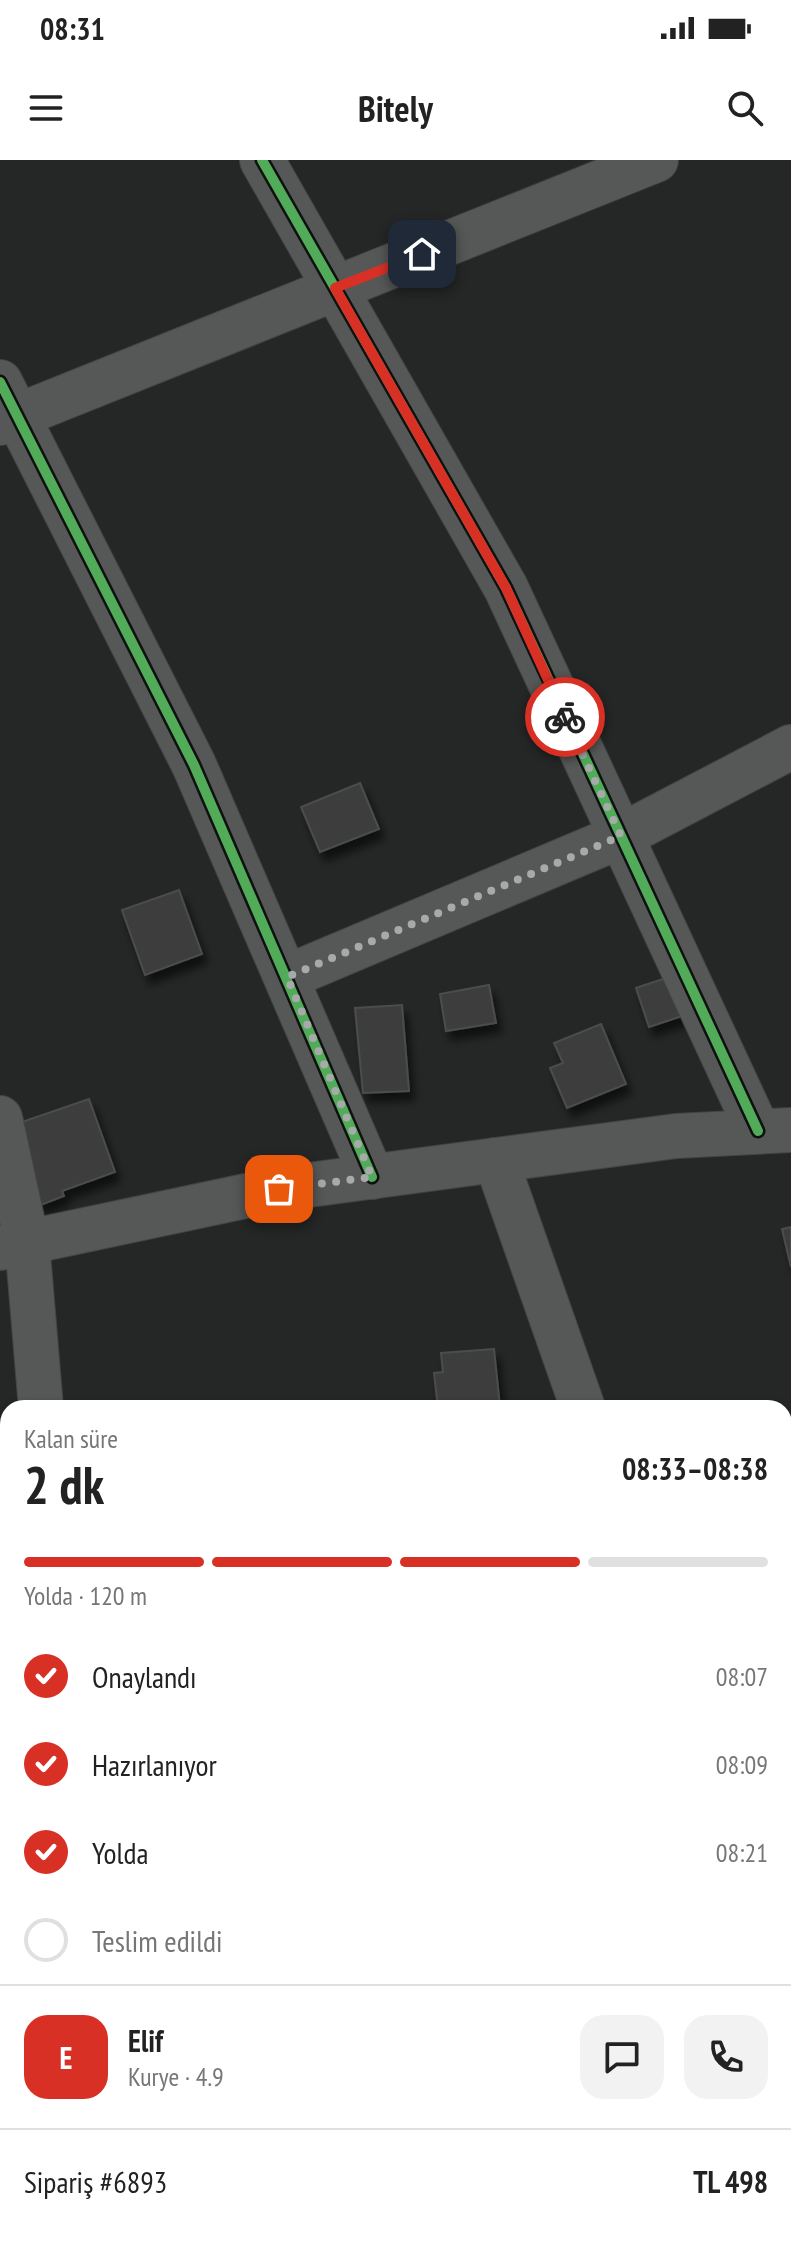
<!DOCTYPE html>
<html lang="tr">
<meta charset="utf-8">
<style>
:root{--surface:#fff;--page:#f2f2f2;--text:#222;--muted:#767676;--line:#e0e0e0;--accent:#d93025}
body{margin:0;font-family:"PT Sans Narrow",sans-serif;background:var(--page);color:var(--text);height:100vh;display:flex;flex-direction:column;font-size:30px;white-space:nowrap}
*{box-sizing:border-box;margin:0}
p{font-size:26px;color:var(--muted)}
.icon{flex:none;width:44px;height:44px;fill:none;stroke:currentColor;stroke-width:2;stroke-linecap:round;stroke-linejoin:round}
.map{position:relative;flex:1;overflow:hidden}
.details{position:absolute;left:0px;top:1240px;width:792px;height:850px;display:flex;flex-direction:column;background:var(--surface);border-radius:24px 24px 0 0;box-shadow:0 2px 6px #0004}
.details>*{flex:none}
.pin{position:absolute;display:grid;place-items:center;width:68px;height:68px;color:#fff;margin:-34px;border-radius:16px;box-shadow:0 4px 12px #0006}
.courier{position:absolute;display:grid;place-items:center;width:80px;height:80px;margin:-40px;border:6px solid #d93025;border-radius:50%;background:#fff;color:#222;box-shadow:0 2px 10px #0007}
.head em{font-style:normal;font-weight:700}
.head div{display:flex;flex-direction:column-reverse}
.head{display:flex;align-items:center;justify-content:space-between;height:136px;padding:0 24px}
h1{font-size:52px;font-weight:700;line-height:60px}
.bar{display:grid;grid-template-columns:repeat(4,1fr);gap:12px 8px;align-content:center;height:96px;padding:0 24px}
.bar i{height:10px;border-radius:6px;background:var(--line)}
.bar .active{background:var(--accent)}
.bar p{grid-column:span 4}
.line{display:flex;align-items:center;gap:20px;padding:0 24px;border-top:2px solid var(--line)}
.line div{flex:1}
.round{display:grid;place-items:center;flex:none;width:84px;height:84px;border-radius:24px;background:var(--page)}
ol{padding:0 24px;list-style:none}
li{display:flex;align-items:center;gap:24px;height:88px}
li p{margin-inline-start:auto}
li .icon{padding:8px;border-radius:50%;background:var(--accent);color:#fff;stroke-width:4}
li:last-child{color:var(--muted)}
li i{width:44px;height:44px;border:4px solid var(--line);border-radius:50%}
.status{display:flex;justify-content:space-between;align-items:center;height:56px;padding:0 40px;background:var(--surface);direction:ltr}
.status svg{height:22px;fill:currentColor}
header{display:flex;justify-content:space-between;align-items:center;height:104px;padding:0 24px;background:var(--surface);font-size:36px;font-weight:700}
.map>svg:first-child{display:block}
</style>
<div class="status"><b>08:31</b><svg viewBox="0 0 49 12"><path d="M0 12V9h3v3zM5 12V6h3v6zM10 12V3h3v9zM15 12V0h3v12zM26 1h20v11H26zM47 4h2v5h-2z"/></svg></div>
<header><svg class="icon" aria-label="menu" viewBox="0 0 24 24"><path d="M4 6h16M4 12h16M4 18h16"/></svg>Bitely<svg class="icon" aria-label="search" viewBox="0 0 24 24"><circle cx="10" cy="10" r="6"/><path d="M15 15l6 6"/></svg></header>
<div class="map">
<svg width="791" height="2089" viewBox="0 0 791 2089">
<defs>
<filter id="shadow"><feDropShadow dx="5" dy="9" stdDeviation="4" flood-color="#0009"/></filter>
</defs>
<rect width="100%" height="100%" fill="#252727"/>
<g fill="#3c3e3e" stroke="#4b4d4d" stroke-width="2" filter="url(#shadow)">
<polygon points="360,623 379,669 320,692 301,647"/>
<polygon points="179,730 202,794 145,815 122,750"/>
<polygon points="675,815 688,854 649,867 636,828"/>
<polygon points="489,825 496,863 446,871 440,834"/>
<polygon points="402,845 409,931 363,933 355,848"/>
<polygon points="601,864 626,924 567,948 550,908 563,903 554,883"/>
<polygon points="89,939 115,1012 62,1031 64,1036 38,1046 10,966"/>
<polygon points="791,1067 791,1107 782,1069"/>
<polygon points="494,1189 500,1247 438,1248 434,1213 443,1212 441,1193"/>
<polygon points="791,1342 791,1420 784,1405 784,1345"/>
<polygon points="7,1715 8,1809 0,1814 0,1719"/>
<polygon points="8,1840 8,1912 0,1914 0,1841"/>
</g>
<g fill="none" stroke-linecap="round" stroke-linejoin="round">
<g stroke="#434545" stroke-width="46">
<g id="minor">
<polyline points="262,0 506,428 758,971"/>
<polyline points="0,222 194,605 372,1017"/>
<polyline points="0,263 656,0"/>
<polyline points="287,817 621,676 791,587"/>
<polyline points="0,958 27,1082 41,1248"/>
<polyline points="496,1000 583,1248"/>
<polyline points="0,1088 279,1029 676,976 791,970"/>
<polyline points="784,1571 791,1567"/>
<polyline points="0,2059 10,2089"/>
<polyline points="363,2082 367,2089"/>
<polyline points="767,2082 770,2089"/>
</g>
</g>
<use href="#minor" stroke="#565858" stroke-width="44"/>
<g stroke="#0f1111" stroke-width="15">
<g id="cycleway">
<polyline points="262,0 506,428 758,971"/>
<polyline points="0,222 194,605 372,1017"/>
</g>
</g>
<use href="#cycleway" stroke="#51ab58" stroke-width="10"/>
</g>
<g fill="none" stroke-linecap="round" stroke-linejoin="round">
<polyline stroke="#a7aaaa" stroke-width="8" stroke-dasharray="0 14.4" points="279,1029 372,1017 287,817 621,676 565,557"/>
<polyline stroke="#d93025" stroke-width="10" points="422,94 335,128 506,428 565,557"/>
</g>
</svg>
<div class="pin" style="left:279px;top:1029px;background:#ea580c"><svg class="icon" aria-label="bag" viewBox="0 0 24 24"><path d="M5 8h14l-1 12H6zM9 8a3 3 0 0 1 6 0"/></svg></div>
<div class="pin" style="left:422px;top:94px;background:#1f2937"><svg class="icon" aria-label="home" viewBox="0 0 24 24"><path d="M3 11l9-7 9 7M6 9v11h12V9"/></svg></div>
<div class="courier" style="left:565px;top:557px"><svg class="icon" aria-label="bike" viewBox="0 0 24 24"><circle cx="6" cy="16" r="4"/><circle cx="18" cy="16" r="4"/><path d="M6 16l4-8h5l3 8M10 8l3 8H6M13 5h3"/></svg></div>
<section class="details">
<div class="head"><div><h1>2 dk</h1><p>Kalan süre</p></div><em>08:33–08:38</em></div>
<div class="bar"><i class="active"></i><i class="active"></i><i class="active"></i><i></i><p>Yolda · 120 m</p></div>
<ol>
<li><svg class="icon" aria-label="check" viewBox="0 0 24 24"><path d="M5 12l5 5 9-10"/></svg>Onaylandı<p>08:07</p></li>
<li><svg class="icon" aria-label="check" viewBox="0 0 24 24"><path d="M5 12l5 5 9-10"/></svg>Hazırlanıyor<p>08:09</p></li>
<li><svg class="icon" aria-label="check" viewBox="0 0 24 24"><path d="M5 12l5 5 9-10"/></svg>Yolda<p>08:21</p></li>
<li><i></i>Teslim edildi</li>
</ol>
<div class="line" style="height:144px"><b class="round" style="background:var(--accent);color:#fff">E</b><div><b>Elif</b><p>Kurye · 4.9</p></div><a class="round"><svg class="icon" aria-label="chat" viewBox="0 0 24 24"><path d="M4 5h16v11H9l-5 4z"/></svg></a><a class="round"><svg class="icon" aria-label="phone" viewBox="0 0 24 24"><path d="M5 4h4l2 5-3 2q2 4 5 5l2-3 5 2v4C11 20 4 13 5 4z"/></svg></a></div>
<div class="line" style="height:104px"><div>Sipariş #6893</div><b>TL 498</b></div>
</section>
</div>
